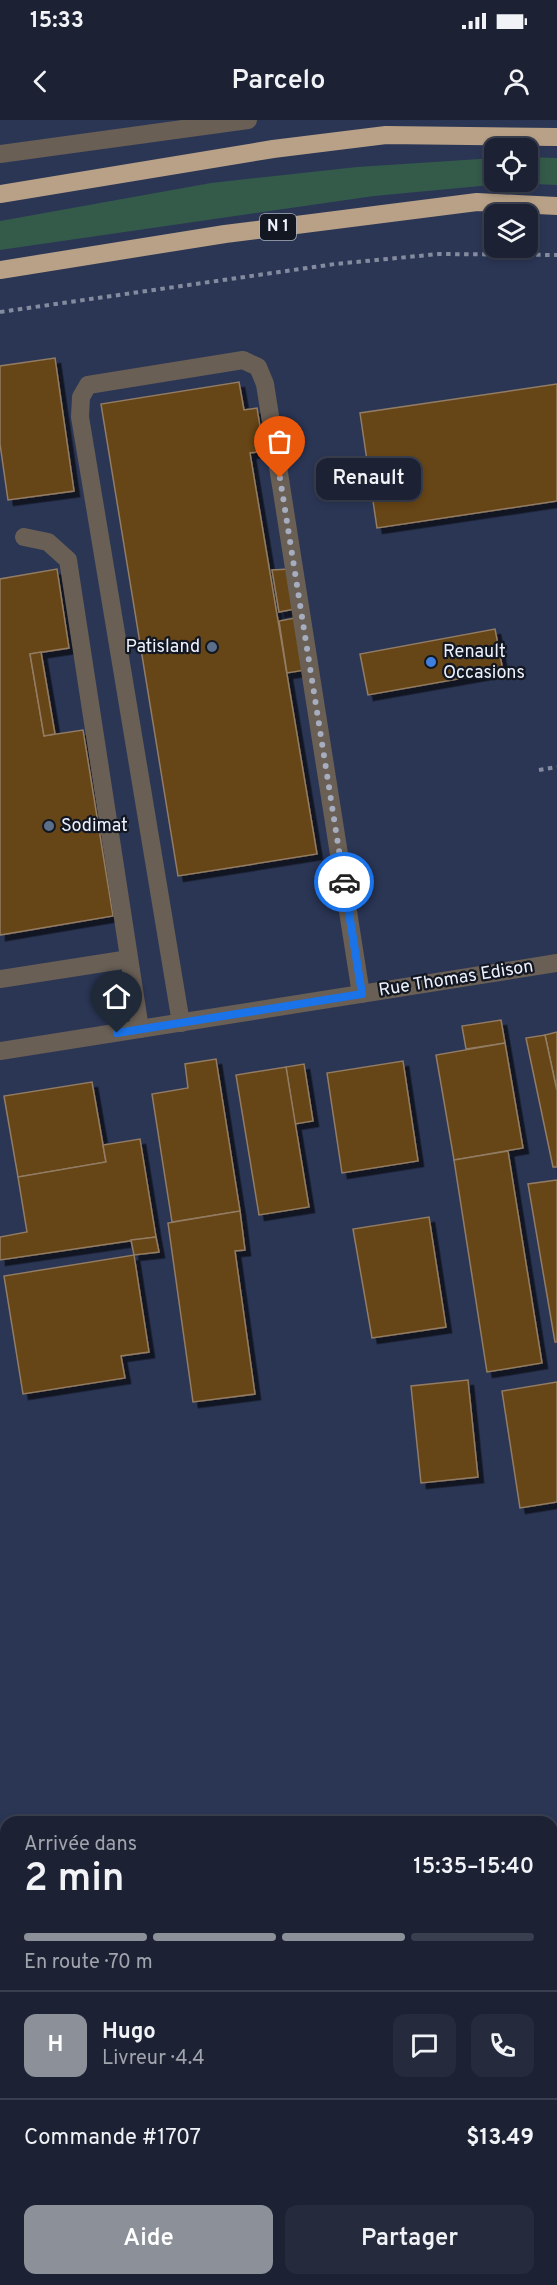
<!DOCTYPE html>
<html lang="fr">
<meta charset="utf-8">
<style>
:root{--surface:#1c2234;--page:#252a3c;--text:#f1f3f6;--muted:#a0a4ac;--line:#3a3f4f;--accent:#8c9099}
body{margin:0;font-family:Overpass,sans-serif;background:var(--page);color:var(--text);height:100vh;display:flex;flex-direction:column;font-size:22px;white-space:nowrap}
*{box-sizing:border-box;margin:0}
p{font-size:20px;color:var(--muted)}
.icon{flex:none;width:33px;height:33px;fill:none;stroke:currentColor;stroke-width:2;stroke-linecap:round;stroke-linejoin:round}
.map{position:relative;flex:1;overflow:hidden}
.side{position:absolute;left:0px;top:1696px;width:558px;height:470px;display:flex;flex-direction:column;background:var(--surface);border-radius:18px 18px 0 0;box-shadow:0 3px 9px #0003,0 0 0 2px var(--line)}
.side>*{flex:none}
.tools{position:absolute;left:484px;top:18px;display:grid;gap:12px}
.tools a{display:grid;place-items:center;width:54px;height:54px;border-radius:12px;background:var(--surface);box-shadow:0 3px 9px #0003,0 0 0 2px var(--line);font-size:30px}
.pin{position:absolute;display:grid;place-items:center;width:51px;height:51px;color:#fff;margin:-62px -26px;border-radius:50% 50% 50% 0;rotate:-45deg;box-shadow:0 0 6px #0007}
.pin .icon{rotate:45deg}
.courier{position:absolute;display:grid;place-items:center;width:60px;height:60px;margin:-30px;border:4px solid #1a73e8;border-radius:50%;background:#fff;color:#222;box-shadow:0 2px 8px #0007}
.bubble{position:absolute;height:42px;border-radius:12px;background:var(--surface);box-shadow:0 3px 9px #0003,0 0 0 2px var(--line);font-size:20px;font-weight:600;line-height:42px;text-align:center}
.head em{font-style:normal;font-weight:600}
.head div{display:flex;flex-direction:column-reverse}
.head{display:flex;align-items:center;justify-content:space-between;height:102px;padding:0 24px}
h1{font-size:39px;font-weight:600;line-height:45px}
.bar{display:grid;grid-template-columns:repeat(4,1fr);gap:9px 6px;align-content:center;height:72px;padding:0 24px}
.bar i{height:8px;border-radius:4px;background:var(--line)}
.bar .current{background:var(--accent)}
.bar p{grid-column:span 4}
.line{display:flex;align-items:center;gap:15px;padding:0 24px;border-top:2px solid var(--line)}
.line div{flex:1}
.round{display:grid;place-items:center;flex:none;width:63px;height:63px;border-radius:12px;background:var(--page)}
.primary-button{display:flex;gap:12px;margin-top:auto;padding:12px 24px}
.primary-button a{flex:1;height:69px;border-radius:12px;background:var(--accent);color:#fff;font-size:24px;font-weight:600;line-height:69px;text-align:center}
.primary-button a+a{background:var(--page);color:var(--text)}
.status{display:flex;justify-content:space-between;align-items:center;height:42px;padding:0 30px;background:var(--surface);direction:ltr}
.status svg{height:16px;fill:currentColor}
header{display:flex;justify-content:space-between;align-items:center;height:78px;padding:0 24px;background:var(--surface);font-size:27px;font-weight:600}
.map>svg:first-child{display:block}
</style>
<div class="status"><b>15:33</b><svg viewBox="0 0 49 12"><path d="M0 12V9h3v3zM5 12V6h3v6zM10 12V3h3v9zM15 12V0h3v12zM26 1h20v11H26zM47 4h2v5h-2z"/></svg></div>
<header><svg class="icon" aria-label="back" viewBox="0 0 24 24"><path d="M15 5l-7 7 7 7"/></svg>Parcelo<svg class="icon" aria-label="person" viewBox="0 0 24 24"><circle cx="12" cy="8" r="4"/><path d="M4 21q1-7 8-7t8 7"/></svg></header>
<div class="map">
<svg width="557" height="2165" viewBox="0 0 557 2165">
<defs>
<filter id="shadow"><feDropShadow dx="5.5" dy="5.5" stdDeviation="0" flood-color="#0009"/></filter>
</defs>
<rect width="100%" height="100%" fill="#252e46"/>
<path fill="#2b3655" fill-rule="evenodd" d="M0 0H557V1784L552 1785V1702H6V1857L0 1856ZM495 28H528V62H495ZM495 94H528V128H495Z"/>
<g fill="#345a4a">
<polygon points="528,37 557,38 557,65 512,63 374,76 0,130 0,101 211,63 357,47 495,38 495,62 528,62"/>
<polygon points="557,1784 557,2165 0,2165 0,1856 6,1857 6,2160 552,2160 552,1785"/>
</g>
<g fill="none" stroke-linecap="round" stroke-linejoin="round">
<g stroke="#116572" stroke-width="64">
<polyline points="0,1896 6,1897"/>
<polyline points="552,1983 557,1983"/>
</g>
</g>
<g fill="#664416" stroke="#927c63" stroke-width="1.5" filter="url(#shadow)">
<polygon points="55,238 74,371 8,380 0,324 0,246"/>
<polygon points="239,262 244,290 257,288 264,331 250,333 317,734 178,756 101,284"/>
<polygon points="557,264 557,381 377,408 360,293"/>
<polygon points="57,449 69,528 30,534 44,616 83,610 113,796 0,815 0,459"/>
<polygon points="290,449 295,489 279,492 272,450"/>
<polygon points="295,498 305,550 287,553 279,501"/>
<polygon points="495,509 503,551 368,575 360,534"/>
<polygon points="41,532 55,614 44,616 30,534"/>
<polygon points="501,900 505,923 466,929 462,906"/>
<polygon points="557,912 557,971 545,915"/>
<polygon points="545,915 557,971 557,1047 553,1047 526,918"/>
<polygon points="505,923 523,1028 454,1040 436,935"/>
<polygon points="216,939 240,1091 172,1102 152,974 188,968 185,944"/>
<polygon points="403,941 418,1041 342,1053 327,953"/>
<polygon points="304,944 313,1001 295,1004 286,947"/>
<polygon points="286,947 309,1087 259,1095 236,955"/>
<polygon points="92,962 106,1042 18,1057 4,976"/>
<polygon points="140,1019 156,1117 0,1140 0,1117 27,1112 18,1057 106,1042 103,1025"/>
<polygon points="508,1031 542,1243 487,1252 454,1040"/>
<polygon points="557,1060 557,1222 555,1222 528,1064"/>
<polygon points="240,1091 245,1130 235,1131 255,1274 193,1282 168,1103"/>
<polygon points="429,1097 446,1207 372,1218 353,1109"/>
<polygon points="156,1117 159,1132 134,1135 131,1120"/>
<polygon points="134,1135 149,1232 121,1236 125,1258 23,1274 4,1156"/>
<polygon points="468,1260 478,1357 421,1363 411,1266"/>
<polygon points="557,1262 557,1382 520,1388 502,1271"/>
</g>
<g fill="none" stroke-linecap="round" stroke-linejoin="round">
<g stroke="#848b9e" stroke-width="4" stroke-dasharray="4.5 4.5" stroke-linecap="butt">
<polyline points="0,192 335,144 439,134 557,135"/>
<polyline points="539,650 557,647"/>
</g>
<g stroke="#695f55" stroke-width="18">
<polyline points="0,34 248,0"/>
<polyline points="24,417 48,422 68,440 140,909"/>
<polyline points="0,859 129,839"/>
<polyline points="181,903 80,297 81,277 88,265 243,240 258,247 265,264 361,874"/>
<polyline points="0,931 557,843"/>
</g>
<g stroke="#b8a187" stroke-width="18">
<polyline points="0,74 273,29 386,15 557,17"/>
<polyline points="0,150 225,114 477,82 557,86"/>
</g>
</g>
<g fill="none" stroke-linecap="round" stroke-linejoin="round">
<polyline stroke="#a6adbe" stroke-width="6" stroke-dasharray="0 10.8" points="280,358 344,762"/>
<polyline stroke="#1a73e8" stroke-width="8" points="117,913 362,874 344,762"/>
</g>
<g fill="#5c6f8a" stroke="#121721" stroke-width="2">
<circle cx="212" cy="527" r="6"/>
<circle cx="49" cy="706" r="6"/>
</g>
<circle fill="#3f7fe0" stroke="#121721" stroke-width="2" cx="431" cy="542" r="6"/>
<g text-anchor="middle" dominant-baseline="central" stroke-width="4.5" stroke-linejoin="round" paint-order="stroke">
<rect fill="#121721" stroke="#abb0bc" stroke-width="1.5" x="260" y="94" width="36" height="26" rx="4.5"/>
<g font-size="16" font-weight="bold" fill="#ecf1fe">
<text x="278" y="107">N 1</text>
</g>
<g font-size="18" fill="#ecf1fe" stroke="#121721" text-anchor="start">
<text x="200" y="527" text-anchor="end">Patisland</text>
<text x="443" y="532">Renault<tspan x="443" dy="21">Occasions</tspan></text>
<text x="61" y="706">Sodimat</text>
</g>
<g font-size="18" fill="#ecf1fe" stroke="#121721">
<text transform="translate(456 859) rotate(-9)">Rue Thomas Edison</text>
</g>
</g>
</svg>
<div class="tools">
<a><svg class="icon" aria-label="locate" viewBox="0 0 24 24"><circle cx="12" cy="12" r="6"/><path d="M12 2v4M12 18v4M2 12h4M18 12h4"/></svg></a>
<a><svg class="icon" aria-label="layers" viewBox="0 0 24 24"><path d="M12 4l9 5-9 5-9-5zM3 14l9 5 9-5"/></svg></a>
</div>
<div class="pin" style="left:280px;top:358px;background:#ea580c"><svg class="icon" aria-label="bag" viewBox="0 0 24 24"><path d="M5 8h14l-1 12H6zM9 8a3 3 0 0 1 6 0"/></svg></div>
<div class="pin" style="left:117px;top:913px;background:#1f2937"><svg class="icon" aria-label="home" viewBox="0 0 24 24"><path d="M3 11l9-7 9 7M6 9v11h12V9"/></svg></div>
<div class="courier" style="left:344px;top:762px"><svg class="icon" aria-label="car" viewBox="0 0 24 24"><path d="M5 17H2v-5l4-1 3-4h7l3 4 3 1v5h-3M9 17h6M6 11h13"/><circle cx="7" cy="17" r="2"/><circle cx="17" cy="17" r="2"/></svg></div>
<div class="bubble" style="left:316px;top:338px;width:105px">Renault</div>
<section class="side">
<div class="head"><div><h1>2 min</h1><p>Arrivée dans</p></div><em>15:35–15:40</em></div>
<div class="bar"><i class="current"></i><i class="current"></i><i class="current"></i><i></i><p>En route · 70 m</p></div>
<div class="line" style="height:108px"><b class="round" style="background:var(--accent);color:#fff">H</b><div><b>Hugo</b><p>Livreur · 4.4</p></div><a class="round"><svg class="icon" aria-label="chat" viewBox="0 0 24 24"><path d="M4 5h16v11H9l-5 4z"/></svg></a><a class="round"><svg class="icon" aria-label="phone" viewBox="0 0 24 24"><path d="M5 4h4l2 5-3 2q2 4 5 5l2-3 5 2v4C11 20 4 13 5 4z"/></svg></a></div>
<div class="line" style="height:78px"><div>Commande #1707</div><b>$13.49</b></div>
<div class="primary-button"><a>Aide</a><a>Partager</a></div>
</section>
</div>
